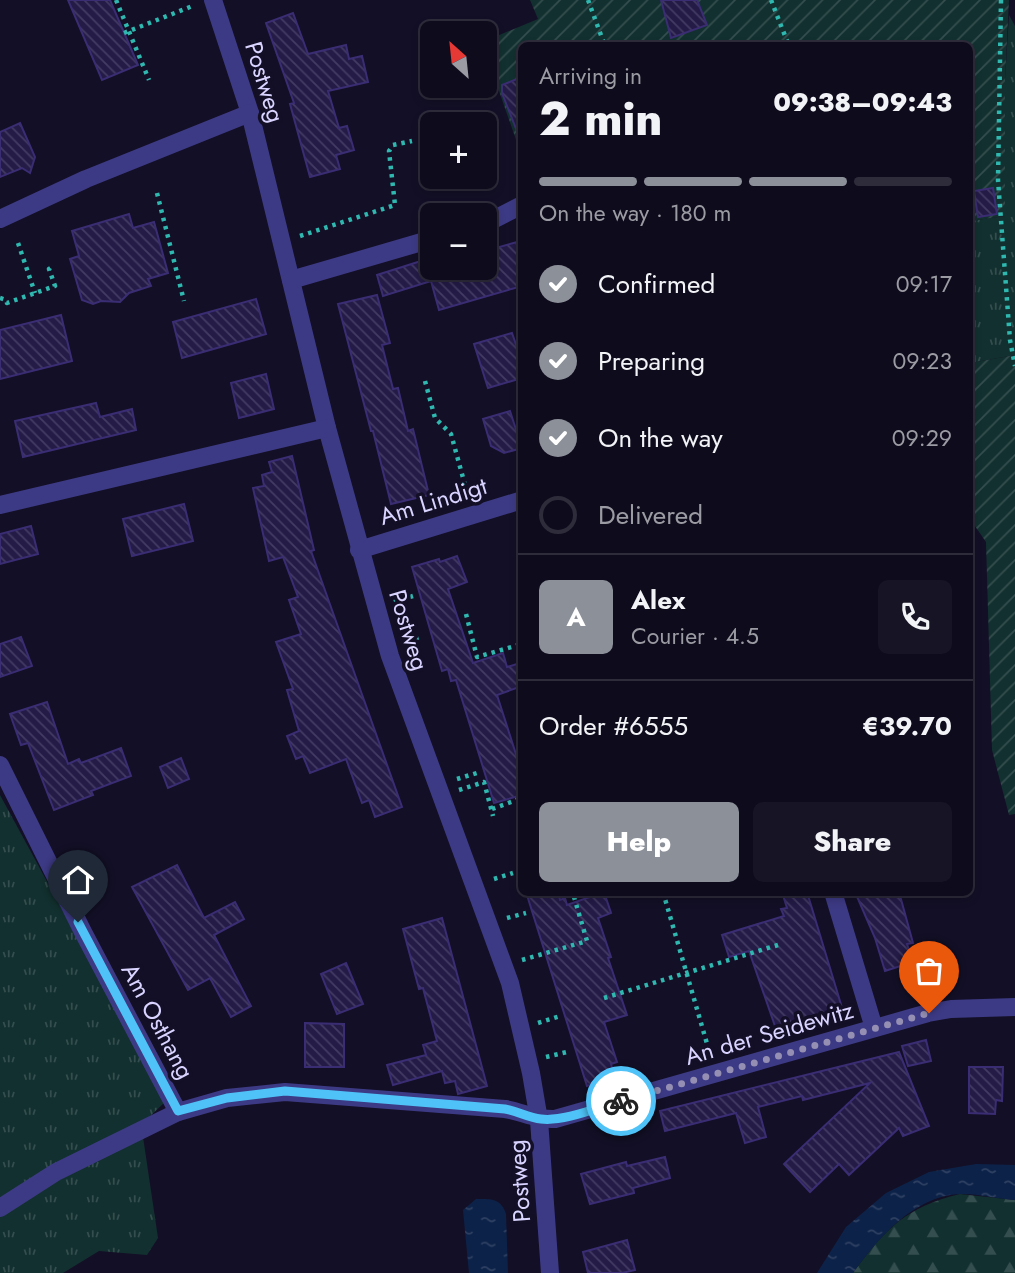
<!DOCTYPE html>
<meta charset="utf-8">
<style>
:root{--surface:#0e0b1c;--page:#171425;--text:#f1f3f6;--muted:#9b9ba3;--line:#2e2b3b;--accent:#8c9099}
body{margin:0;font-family:Jost,sans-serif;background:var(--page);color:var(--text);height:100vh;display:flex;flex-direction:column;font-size:26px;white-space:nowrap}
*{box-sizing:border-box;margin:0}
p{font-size:23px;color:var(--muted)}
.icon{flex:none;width:38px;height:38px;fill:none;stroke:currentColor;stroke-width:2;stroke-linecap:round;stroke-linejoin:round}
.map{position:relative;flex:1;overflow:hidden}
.side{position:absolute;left:518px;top:42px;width:455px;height:854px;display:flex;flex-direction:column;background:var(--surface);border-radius:10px;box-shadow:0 4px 10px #0003,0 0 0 2px var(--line)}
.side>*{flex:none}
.needle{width:46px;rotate:333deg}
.fabs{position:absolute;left:420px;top:21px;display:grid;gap:14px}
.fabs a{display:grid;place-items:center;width:77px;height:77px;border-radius:10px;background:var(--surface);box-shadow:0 4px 10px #0003,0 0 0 2px var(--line);font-size:35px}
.pin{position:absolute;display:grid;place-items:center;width:60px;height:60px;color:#fff;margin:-72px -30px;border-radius:50% 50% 50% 0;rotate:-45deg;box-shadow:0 0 7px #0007}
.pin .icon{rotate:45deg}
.courier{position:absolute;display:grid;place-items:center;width:70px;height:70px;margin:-35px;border:5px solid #4fc3f7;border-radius:50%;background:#fff;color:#222;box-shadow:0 2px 9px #0007}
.headline em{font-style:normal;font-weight:800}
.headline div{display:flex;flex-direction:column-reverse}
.headline{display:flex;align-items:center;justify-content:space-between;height:119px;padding:0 21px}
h1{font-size:46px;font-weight:800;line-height:52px}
.bar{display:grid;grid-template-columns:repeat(4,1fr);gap:10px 7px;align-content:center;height:84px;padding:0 21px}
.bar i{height:9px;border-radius:5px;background:var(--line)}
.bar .active{background:var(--accent)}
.bar p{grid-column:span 4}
.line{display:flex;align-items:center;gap:18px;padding:0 21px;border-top:2px solid var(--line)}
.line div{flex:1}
.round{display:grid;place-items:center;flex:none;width:74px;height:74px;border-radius:10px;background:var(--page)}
ol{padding:0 21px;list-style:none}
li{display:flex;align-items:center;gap:21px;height:77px}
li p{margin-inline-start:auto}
li .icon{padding:7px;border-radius:50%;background:var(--accent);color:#fff;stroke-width:4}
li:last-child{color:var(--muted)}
li i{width:38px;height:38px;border:4px solid var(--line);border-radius:50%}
.button{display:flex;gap:14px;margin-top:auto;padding:14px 21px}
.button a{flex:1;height:80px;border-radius:10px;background:var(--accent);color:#fff;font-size:28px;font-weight:800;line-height:80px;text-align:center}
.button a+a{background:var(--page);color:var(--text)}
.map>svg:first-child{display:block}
</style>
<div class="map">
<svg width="1015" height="1273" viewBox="0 0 1015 1273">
<defs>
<pattern id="grass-tufts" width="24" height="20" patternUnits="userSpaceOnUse" patternTransform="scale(1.75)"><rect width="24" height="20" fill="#12302f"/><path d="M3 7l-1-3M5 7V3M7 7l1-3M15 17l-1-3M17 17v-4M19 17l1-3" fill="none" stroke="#344d4e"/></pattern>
<pattern id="forest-firs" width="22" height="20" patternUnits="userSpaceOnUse" patternTransform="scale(1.75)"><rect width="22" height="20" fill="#12302f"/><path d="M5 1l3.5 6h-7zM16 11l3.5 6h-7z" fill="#344d4e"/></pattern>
<pattern id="garden-furrows" width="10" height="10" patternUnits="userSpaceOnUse" patternTransform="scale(1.75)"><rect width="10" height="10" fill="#12302f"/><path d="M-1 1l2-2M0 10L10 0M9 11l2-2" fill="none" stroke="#344d4e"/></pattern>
<pattern id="water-ripples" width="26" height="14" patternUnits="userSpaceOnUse" patternTransform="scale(1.75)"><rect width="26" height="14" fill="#0c2248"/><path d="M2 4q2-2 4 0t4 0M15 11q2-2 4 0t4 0" fill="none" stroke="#2f4163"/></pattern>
<pattern id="building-back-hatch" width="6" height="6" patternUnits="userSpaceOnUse" patternTransform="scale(1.75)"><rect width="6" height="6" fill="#241b47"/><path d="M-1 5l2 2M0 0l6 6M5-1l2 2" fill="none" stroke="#433b63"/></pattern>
</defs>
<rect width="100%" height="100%" fill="#130f26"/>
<g fill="url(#grass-tufts)">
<polygon points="1009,15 1015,26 1015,355 970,363 970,221 1005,216 1005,80"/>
<polygon points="0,795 137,1047 164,1103 146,1120 0,1199"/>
<polygon points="143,1137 158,1238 147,1255 99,1251 63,1273 0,1273 0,1214 14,1202"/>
</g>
<path fill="url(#forest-firs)" d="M960 1194 1015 1200V1273H853C885 1229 906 1207 960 1194Z"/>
<g fill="url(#garden-furrows)">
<polygon points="530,0 1009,0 1005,80 1005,216 970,221 970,46 522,46 521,154 485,51 485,41 538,19"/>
<polygon points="1015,355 1015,814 1009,815 992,750 986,542 970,519 970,363"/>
</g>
<g fill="url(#water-ripples)">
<path d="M976 1164 1015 1165V1200C999 1199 974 1193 960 1194 913 1196 878 1239 853 1273H817L846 1227 886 1193 929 1172Z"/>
<path d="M476 1199C491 1199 501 1198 506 1214L508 1273H469L463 1210Z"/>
</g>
<g fill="url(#building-back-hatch)" stroke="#3b2d73" stroke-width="2">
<polygon points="68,0 110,0 138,65 102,80"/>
<polygon points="661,0 697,0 707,25 671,38"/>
<polygon points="293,13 308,54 346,45 349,59 362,56 368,82 328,91 339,128 347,126 354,150 336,155 340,169 310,177 290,104 294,103 266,23"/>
<polygon points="522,77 522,139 520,139 502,93 502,85"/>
<polygon points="20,123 35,157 30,173 22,168 0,177 0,132"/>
<polygon points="993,188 997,214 978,217 974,191"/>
<polygon points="129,214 133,228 154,222 168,273 148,279 151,286 129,293 120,302 101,301 93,304 82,300 70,259 79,256 72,231"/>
<polygon points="517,242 522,258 522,286 439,310 431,281 383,296 377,275 424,260 429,276 427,268 485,268 485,251"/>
<polygon points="377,295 390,343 382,345 393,389 398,388 408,431 413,429 429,495 391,504 373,431 371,431 338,304"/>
<polygon points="256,299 266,334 182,358 173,322"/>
<polygon points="61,315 72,361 0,379 0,330"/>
<polygon points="512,333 522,362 522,378 488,388 474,344"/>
<polygon points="266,374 274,409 239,418 231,383"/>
<polygon points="96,403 100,417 132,409 136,430 23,457 15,421"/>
<polygon points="510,411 522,448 504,453 491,446 483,419"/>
<polygon points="292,456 314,550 311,551 402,807 375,817 369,800 362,803 346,759 310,773 303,756 296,759 287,736 299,731 287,690 293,689 276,642 301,634 289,600 298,597 283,557 269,561 253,488 264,486 262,475 272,472 269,462"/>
<polygon points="184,504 193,541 132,556 123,519"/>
<polygon points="31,526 38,554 0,564 0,534"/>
<polygon points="457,556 467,582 448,589 473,663 503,653 507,667 517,664 522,677 522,686 497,695 522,773 522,795 494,803 456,680 451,681 448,669 442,671 412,567 439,559 440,562"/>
<polygon points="21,637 32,666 0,677 0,644"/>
<polygon points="47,702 68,764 79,759 81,763 121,748 131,776 91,791 93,795 54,810 28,743 21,745 10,714"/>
<polygon points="181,758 189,779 168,788 160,767"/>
<polygon points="177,865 204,918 235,902 244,919 214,935 251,1006 231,1017 210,978 188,990 132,887"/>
<polygon points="526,892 558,892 560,900 565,898 567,905 604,892 611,913 598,918 611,957 608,958 627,1015 604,1022 617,1062 611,1064 615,1077 587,1086"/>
<polygon points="782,892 807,892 843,1011 815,1019 814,1015 776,1029 749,951 729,957 722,935 784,916 781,909 787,908"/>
<polygon points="855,892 899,892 913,943 907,944 913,962 885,971 875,938"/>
<polygon points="442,918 487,1086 458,1094 455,1081 445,1083 442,1071 393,1085 387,1065 426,1055 423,1045 437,1041 423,988 419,989 403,929"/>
<polygon points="346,963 363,1004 337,1014 321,974"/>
<polygon points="305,1023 344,1024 344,1067 305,1067"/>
<polygon points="926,1040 931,1061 908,1066 902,1046"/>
<polygon points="899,1052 929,1126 903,1136 899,1128 849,1175 839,1164 810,1192 784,1164 870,1083 803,1100 802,1096 758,1107 766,1137 745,1143 736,1113 665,1131 660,1111"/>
<polygon points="969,1067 1003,1067 1002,1101 996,1100 995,1114 969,1113"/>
<polygon points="665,1157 670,1178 633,1188 634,1193 590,1204 581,1174 626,1162 627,1166"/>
<polygon points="627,1240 635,1270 622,1273 588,1273 583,1252"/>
</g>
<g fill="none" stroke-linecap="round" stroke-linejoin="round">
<g stroke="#2fb8b0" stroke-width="4.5" stroke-dasharray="3.5 5" stroke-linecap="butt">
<polyline points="116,0 149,80"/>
<polyline points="588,0 605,46"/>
<polyline points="771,0 789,46"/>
<polyline points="1001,0 998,180 1010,340 1015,366"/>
<polyline points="124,33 195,5"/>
<polyline points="157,193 184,301"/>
<polyline points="300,236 395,205 389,151 393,145 412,141"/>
<polyline points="18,243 35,293"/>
<polyline points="0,298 6,300 7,303 55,286 49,269 54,266"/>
<polyline points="425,381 435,418 451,434 468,496"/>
<polyline points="394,602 413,596"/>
<polyline points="466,614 477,657 522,644"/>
<polyline points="407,641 423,636"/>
<polyline points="521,713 522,713"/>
<polyline points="457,779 480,772"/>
<polyline points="459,790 484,782 493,816"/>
<polyline points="492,809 522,798"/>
<polyline points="494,879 513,873"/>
<polyline points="663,892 710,1054"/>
<polyline points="507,918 526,913"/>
<polyline points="522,960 587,941 574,897 588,892"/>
<polyline points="604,998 778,945"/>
<polyline points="538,1023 560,1016"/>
<polyline points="546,1057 567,1052"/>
</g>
<g stroke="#3d3a85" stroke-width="18">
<polyline points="213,0 250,113 327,428 390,656 510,983 531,1073 539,1120 550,1273"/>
<polyline points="0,219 86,179 250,113"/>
<polyline points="485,224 522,205"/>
<polyline points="291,280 432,239"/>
<polyline points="0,505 327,428"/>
<polyline points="359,550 522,500"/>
<polyline points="0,765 83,932 178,1112"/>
<polyline points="833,892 874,1028"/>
<path d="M0 1208 56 1172 178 1112 227 1098 285 1092 505 1109C523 1112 536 1120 555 1119L928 1013 951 1009 1015 1007"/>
</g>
</g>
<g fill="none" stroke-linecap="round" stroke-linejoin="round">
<polyline stroke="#948fb3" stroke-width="7" stroke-dasharray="0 12.6" points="621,1101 929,1013"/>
<path stroke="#4fc3f7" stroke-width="9" d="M78 922 178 1111 227 1098 285 1091 505 1109C517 1111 529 1118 541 1119 564 1122 599 1107 621 1101"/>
</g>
<g text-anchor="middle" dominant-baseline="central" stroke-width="7" stroke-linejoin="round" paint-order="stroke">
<g font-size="24" fill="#d9d4ff" stroke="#130f26">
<text transform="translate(265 82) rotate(73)">Postweg</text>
<text transform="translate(433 501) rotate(-17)">Am Lindigt</text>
<text transform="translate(409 630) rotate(73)">Postweg</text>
<text transform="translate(158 1021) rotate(62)">Am Osthang</text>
<text transform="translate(769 1033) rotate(-16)">An der Seidewitz</text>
<text transform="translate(519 1181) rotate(-94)">Postweg</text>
</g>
</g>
</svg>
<div class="fabs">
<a><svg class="needle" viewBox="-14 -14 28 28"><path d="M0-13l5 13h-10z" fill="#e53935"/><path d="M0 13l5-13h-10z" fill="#9b9ba3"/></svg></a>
<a>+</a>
<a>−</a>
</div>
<div class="pin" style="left:929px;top:1013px;background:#ea580c"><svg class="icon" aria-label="bag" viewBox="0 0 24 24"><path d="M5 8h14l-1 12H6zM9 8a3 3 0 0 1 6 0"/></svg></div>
<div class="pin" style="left:78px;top:922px;background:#1f2937"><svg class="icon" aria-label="home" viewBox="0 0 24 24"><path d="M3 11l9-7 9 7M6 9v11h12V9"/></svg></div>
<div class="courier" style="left:621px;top:1101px"><svg class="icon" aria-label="bike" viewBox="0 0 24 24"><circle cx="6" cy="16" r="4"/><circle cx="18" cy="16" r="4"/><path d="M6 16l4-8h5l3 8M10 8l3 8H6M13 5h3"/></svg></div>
<section class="side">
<div class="headline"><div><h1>2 min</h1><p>Arriving in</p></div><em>09:38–09:43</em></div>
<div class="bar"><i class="active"></i><i class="active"></i><i class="active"></i><i></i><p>On the way · 180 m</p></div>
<ol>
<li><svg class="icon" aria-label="check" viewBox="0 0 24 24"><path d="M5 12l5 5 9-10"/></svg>Confirmed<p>09:17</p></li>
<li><svg class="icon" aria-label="check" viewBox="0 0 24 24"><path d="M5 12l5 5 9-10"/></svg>Preparing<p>09:23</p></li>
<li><svg class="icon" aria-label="check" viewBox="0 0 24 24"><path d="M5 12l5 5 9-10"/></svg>On the way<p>09:29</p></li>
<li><i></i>Delivered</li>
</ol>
<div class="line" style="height:126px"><b class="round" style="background:var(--accent);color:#fff">A</b><div><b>Alex</b><p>Courier · 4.5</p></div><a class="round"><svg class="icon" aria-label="phone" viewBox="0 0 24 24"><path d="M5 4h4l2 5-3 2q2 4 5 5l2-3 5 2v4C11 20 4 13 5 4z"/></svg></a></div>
<div class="line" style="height:91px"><div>Order #6555</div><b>€39.70</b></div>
<div class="button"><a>Help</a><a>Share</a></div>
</section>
</div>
